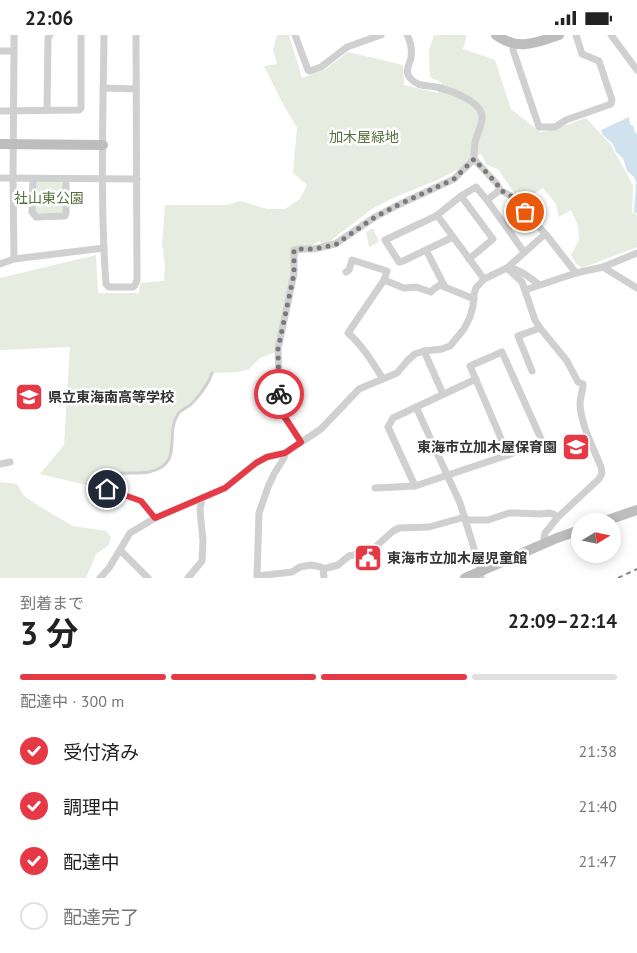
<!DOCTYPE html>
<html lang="ja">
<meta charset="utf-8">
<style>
:root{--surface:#fff;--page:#f2f2f2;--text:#222;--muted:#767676;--line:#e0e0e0;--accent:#e63946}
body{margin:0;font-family:"PT Sans","Noto Sans JP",sans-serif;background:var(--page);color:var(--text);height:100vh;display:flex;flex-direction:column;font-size:19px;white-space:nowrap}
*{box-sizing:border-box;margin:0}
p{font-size:16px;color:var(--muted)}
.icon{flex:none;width:28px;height:28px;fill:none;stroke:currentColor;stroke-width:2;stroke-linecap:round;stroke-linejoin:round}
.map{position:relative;height:543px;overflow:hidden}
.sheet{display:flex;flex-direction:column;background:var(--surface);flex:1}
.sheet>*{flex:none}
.needle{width:32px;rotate:80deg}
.fabs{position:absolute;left:571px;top:478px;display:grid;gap:10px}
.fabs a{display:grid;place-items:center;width:50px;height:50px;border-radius:50%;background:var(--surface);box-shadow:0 2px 12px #0003;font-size:25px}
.pin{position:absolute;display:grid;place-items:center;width:42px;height:42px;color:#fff;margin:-21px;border:2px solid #fff;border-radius:50%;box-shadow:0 1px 5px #0007}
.courier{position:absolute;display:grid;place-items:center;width:50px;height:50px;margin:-25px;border:4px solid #e63946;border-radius:50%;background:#fff;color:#222;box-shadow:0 1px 6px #0007}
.summary em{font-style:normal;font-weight:700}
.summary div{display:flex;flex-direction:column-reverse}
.summary{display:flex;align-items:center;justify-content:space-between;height:85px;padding:0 20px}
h1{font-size:32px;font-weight:700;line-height:38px}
.bar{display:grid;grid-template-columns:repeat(4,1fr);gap:8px 5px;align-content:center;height:60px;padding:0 20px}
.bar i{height:6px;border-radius:4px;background:var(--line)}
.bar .active{background:var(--accent)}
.bar p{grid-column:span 4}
ol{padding:0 20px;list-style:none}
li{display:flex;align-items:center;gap:15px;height:55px}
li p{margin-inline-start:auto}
li .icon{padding:5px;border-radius:50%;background:var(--accent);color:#fff;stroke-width:4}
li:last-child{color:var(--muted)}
li i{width:28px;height:28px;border:2px solid var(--line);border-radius:50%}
.status{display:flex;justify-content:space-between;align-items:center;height:35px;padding:0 25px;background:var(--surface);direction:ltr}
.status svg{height:14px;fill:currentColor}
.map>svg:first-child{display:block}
</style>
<div class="status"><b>22:06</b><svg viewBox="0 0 49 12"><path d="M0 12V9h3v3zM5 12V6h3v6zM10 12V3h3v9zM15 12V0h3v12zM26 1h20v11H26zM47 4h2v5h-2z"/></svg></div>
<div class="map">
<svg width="637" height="543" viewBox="0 0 637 543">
<rect width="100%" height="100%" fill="#fff"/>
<g fill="#e6ecdf">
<polygon points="277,0 289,0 302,43 324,35 348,17 403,30 404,50 438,58 442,48 430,42 429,15 434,0 467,0 463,14 495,25 511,74 540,97 556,94 586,83 611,110 633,150 632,177 637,180 637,212 582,233 576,229 571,220 579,205 578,191 571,175 559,182 556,169 543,153 520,167 498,134 487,130 481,119 468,125 459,134 437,145 393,163 375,172 339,199 325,211 319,206 295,222 278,316 260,323 249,334 238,337 212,338 200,359 180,376 173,392 171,421 163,430 149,437 118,439 107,454 86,450 40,439 64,410 70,312 0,315 0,243 96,220 98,258 139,258 140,248 164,246 165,230 162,210 165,170 227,170 240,166 267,174 285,174 300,164 307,150 293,138 297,93 282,67 264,31 277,29 273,15"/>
<polygon points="38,146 61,147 64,149 63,177 61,179 37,178 35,176 35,148"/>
<polygon points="373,193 379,207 369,212 366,197"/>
<polygon points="0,447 17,449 24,461 42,473 73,491 106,496 111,502 109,510 96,519 86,543 0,543"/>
</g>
<polygon fill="#cfe2ee" points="629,82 630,89 633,91 635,97 637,99 637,179 634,177 636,147 634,142 627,136 623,123 616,117 613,109 603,100 601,95"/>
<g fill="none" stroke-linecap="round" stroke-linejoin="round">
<path stroke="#d0d0d0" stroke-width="3" d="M154 483 141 466 107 454 117 439C128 437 138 439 149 437 185 429 164 400 178 379 181 375 186 373 190 370 198 363 209 348 212 338"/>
<g stroke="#d0d0d0" stroke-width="7">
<path d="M104 0C103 83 100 167 106 249L109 252H133L135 250 137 245 136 0"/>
<polyline points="295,0 308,35 310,36 321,32 347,12 381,0"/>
<path d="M407 0C411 7 412 15 411 23 409 31 404 37 411 44 418 52 426 50 436 52 449 55 482 66 482 82 482 90 478 97 476 104 474 111 474 117 474 124L497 149 500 155 511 161 516 166 548 202 576 238"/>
<polyline points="611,0 637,35"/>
<polyline points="514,9 513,15 539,92 555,92 566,85 611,69 612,65 599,26 582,19 576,0"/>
<polyline points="0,16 14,16 14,0"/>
<polyline points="14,16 13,143 14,224 104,213"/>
<polyline points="103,53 136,54"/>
<polyline points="47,75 48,3 50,0"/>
<polyline points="0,76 79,75 81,73 81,0"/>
<polyline points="0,143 137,144"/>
<polyline points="33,144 32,177 36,182 65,181 66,178 66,144"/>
<polyline points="461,161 493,204 469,224"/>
<polyline points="487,165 500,155"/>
<polyline points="437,180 484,244"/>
<polyline points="453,202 403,226 399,227 385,205 436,181 461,161 476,152 487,165 524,217"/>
<polyline points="426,215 445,252"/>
<polyline points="0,229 14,224"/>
<polyline points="603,232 637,218"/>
<path d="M507 233 522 247 535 285 540 293 567 326 578 347 583 349C583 356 580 362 580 369 581 390 593 412 601 432L602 438 599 444 558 482 545 498 543 509"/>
<path d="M508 233C518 233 529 242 537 248"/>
<path d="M346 237 349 235 352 225 387 236 384 245 348 298C363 311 373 328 383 344"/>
<polyline points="384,245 404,253 416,252 431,257 434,254 440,250 474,264"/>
<polyline points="525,255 576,238 603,232 637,253"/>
<polyline points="424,316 443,359"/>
<polygon points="502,317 542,406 508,420 470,331"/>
<polyline points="532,336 518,301 540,293"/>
<polyline points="476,344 393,383 388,392 415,451 508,420"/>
<polyline points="416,372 460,468 481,536 481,543"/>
<polyline points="301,407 280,375 278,314 294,239 294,215 301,214 314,214 335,209 375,182 398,170 454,144 474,124"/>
<polyline points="285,418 284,423 274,439 268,452 259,478 257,541 292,537 300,532 311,530 321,532 323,534 338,530 349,521 371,516 393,496 399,493 429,492 465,482"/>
<polyline points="0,429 10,427"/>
<polyline points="375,453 415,451"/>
<polyline points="465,485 488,485 509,478 516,478 540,479 549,478 553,479 558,482"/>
<polyline points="121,516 148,543"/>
<polyline points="323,534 324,543"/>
<polyline points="100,543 109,533 130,498 155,483 202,463"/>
<polyline points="188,543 202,526 203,506 200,475 202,463 225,453 256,428 267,422 285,418 321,394 359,354 397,338 408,325 415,319 424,316 442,314 450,311 464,294 470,282 473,271 474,259 476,253 484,244 507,233 545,199"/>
</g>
<g stroke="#bdbdbd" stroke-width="10">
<path d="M496 0C518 16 535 8 559 0"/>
<polyline points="0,109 103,110"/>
<polyline points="605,486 637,475"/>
<polyline points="465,543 557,503 580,495"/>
</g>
<polyline stroke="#888" stroke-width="2" stroke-dasharray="5 4" stroke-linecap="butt" points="618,543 637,534"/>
</g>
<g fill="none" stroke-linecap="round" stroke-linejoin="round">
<polyline stroke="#7a7a7a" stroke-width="5" stroke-dasharray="0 9" points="279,359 278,314 294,239 294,215 301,214 314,214 335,210 375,182 398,170 454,144 474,124 497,149 500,155 511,161 525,177"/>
<polyline stroke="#e63946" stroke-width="6" points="107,454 141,466 155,483 225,453 256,428 267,422 285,418 301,407 280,375 279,359"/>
</g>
<defs>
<g id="school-square" transform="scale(1.4375)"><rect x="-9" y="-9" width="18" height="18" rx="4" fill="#e63946" stroke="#fff"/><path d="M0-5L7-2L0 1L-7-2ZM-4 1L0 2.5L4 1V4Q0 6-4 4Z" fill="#fff"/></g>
<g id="civic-square" transform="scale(1.4375)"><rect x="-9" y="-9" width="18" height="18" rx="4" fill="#e63946" stroke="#fff"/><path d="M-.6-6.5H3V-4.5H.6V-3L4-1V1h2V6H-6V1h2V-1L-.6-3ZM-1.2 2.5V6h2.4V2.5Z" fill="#fff"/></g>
</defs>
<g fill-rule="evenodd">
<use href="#school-square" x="29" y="362"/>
<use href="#school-square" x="576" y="412"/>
<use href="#civic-square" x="368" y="523"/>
</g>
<g text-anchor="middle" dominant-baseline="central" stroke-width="5" stroke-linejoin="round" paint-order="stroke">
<g font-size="14" fill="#56703f" stroke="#fff">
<text x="364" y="102">加木屋緑地</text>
<text x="49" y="163">社山東公園</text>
</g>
<g font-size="14" font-weight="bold" fill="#333" stroke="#fff" text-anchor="start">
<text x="48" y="362">県立東海南高等学校</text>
<text x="557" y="412" text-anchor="end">東海市立加木屋保育園</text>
<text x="387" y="523">東海市立加木屋児童館</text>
</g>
</g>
</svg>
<div class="fabs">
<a><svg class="needle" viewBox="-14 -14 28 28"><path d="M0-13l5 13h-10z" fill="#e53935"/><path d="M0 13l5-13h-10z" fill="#767676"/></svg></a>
</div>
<div class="pin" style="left:525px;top:177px;background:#ea580c"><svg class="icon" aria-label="bag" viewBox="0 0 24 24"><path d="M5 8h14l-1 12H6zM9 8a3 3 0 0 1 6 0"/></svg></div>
<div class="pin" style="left:107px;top:454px;background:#1f2937"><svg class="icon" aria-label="home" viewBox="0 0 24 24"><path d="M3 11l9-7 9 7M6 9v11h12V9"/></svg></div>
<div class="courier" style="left:279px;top:359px"><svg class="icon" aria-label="bike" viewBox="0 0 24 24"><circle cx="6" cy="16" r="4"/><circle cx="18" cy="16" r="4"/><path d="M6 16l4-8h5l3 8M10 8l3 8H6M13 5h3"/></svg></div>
</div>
<section class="sheet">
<div class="summary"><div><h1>3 分</h1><p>到着まで</p></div><em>22:09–22:14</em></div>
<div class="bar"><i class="active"></i><i class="active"></i><i class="active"></i><i></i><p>配達中 · 300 m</p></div>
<ol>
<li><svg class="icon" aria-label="check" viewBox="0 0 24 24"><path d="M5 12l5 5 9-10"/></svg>受付済み<p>21:38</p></li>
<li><svg class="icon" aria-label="check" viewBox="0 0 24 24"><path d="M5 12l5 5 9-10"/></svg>調理中<p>21:40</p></li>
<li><svg class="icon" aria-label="check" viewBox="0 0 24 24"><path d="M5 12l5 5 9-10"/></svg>配達中<p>21:47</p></li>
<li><i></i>配達完了</li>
</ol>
</section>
